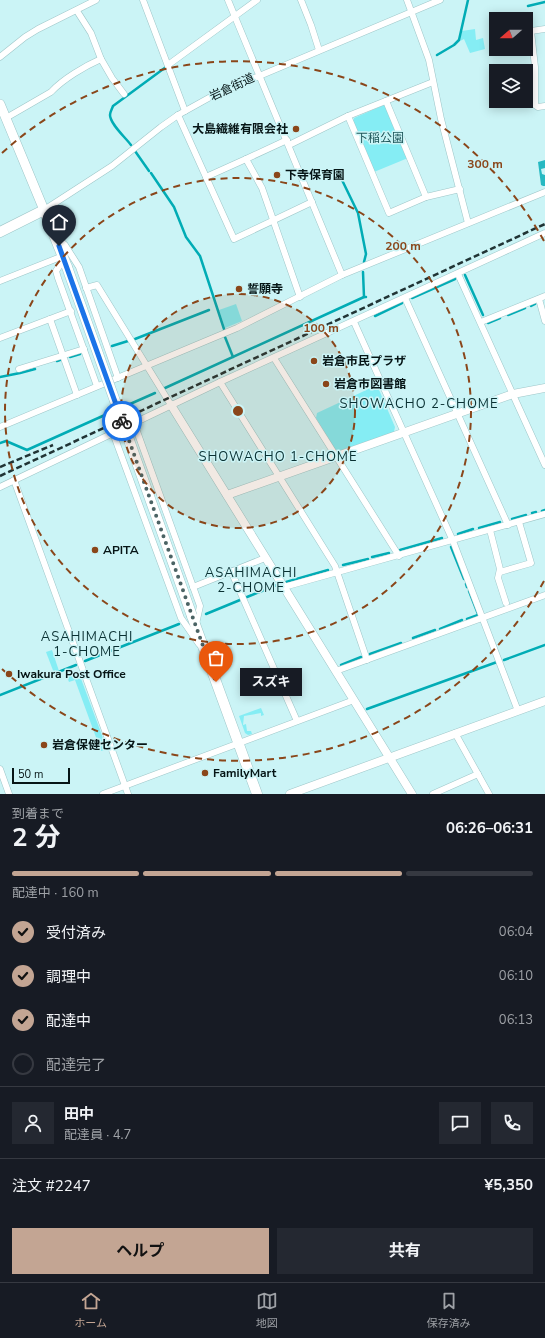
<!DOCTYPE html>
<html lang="ja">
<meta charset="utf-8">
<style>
:root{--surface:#171b24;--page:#242831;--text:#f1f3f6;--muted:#9ea1a6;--line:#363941;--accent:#c3a593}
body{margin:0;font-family:"Nunito Sans","Noto Sans JP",sans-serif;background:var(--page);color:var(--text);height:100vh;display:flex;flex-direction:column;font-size:15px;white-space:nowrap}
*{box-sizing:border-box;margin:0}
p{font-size:13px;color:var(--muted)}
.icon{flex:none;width:22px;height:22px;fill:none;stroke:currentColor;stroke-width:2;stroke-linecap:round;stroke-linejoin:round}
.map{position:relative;height:794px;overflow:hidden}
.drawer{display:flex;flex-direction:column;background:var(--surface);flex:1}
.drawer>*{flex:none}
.needle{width:26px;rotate:250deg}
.tools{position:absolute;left:489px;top:12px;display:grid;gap:8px}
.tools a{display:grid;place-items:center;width:44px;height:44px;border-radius:0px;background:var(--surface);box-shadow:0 2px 10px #0003;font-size:20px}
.scale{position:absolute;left:12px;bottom:10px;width:58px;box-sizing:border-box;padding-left:4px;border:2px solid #061516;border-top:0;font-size:11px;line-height:14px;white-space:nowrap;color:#061516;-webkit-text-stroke:3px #cbf4f6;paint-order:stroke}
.pin{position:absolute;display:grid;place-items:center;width:34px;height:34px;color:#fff;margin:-41px -17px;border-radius:50% 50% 50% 0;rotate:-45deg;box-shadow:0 0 4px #0007}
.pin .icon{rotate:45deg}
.courier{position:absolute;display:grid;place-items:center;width:40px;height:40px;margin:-20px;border:3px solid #1a73e8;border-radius:50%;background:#fff;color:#222;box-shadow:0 1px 5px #0007}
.bubble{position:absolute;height:28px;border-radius:0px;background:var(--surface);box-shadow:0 2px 10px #0003;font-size:13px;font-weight:700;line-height:28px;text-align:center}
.overview em{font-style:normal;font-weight:700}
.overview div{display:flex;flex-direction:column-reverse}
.overview{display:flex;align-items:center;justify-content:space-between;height:68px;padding:0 12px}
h1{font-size:26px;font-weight:700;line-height:30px}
.bar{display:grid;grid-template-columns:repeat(4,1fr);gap:6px 4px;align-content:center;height:48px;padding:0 12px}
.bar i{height:5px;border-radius:3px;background:var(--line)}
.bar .selected{background:var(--accent)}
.bar p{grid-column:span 4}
.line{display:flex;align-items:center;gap:10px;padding:0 12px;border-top:1px solid var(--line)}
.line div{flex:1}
.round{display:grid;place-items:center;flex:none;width:42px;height:42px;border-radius:0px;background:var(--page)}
ol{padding:0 12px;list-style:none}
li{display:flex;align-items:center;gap:12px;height:44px}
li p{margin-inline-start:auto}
li .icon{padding:4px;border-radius:50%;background:var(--accent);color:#111;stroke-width:4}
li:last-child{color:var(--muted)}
li i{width:22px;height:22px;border:2px solid var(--line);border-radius:50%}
.button{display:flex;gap:8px;margin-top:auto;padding:8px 12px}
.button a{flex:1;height:46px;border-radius:0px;background:var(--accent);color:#111;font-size:16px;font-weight:700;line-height:46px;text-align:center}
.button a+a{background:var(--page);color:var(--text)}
.dock{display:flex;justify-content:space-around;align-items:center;height:56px;border-top:1px solid var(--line);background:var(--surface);font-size:11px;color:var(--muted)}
.dock a{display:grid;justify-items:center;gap:2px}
.dock .selected{color:var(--accent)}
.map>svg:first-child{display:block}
</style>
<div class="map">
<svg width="545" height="794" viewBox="0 0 545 794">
<rect width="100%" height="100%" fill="#cbf4f6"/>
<g fill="#85edf4">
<polygon points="475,29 476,40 483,38 485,49 470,53 464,39 460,41 462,31"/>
<polygon points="384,105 387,107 408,158 374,172 353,121 354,118"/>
<polygon points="236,304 242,321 225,328 219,310"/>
<polygon points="377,385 395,427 394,432 339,451 335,449 316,418 317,413"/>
<polygon points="52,650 59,671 54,673 46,652"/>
<polygon points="76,674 80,676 107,749 101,751 75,680 69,682 67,677"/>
<polygon points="261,708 264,715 261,716 261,713 244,716 243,725 246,724 247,731 251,731 252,734 248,735 245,733 239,716"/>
</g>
<polygon fill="#27b9c2" points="545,160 545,168 541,169 542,174 545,175 545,186 543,186 541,185 538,162"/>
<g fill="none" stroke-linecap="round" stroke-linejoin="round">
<g stroke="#01acb5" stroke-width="2.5">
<polyline points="528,6 545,2"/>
<polyline points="437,55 454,45 459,40 468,0"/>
<path d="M131 145C126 138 110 124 110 115 110 112 112 109 113 106L166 67"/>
<polyline points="135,151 149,171"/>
<polyline points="151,173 174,207 186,237 200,256 224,329"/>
<polyline points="342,180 358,213 366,254 364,262"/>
<polyline points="363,272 364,297 366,297"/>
<polyline points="465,275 483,315"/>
<polyline points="412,298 455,279"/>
<polyline points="531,306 535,304"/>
<polyline points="508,315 525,308"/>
<polyline points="375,316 402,303"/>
<polyline points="488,323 500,318"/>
<polyline points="225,337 233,357"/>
<polyline points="135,339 209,310"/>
<polyline points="112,346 128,341"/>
<polyline points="70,357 80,354"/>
<polyline points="57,361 60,360"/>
<polyline points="0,377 20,373 35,369"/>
<polyline points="165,388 364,297"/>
<polyline points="121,408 155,393"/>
<polyline points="0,443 6,441 27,450 116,410"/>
<polyline points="542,511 545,510"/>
<polyline points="532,513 536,512"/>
<polyline points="512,519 526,515"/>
<polyline points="479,528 500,522"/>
<polyline points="458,534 473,529"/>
<polyline points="451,547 464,579"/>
<polyline points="400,550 442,538"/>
<polyline points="372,557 389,553"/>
<polyline points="343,565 368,559"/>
<polyline points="286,582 328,570"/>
<polyline points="466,584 467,587"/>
<polyline points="469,591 478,614"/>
<polyline points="247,597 277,585"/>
<polyline points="206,614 240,600"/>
<polyline points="467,619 478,615"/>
<polyline points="440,629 462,620"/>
<polyline points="413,638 435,630"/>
<polyline points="370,654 401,643"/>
<polyline points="504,660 545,645"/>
<polyline points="85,661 179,624"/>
<polyline points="341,665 361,657"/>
<polyline points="0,695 76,665"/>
<polyline points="367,709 497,662"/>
</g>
<g stroke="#9ec6c8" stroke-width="7">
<g id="minor">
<polyline points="143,0 185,111"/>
<polyline points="228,0 342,275"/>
<polyline points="301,0 311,25 319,50"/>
<polyline points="407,0 429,60 441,119 468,223"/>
<polyline points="77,11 91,33 101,59 112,78 124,94"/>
<polyline points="545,29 531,31 535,67 535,105 538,107 545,106"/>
<polyline points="0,57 25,37 38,29 96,0"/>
<polyline points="168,65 257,0"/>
<polyline points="386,101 426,197"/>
<polyline points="178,115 234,239 312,202"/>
<polyline points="348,116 389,213 426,197 460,189"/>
<path d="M6 118 51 92C63 79 85 66 101 59"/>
<polyline points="287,140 246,159 262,188 300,297"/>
<polyline points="289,145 348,116 433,82"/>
<polyline points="206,177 246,159"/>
<polyline points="44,210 112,166 161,127 178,115 214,95 440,0"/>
<polyline points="58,239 65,245 79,267 118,378"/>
<polyline points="64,259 56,271 58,278 97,386"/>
<polyline points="458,274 545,465"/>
<polyline points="0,281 63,256"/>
<polyline points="86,288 97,285 171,405"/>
<polyline points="405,298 508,525"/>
<polyline points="539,299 545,321"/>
<polyline points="50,319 77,395"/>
<polyline points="354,322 453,541 518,711"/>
<polyline points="481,322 545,296"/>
<polyline points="0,338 71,311"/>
<polyline points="274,358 399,556"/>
<polyline points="19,369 84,349"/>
<polyline points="220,382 335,566 367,660"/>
<polyline points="134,423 200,606 196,624"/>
<polyline points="0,427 237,328 342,275 545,192"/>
<polyline points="113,433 181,618 199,644"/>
<polyline points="14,480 128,794"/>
<polyline points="0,487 220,382 545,233"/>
<polyline points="490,530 500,569 498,578 506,603"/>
<polyline points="231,571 297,721"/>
<polyline points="500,572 531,563 519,522"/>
<polyline points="193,587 265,558"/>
<polyline points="284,587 545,514"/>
<polyline points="336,671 545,595"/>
<polyline points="455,733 489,794"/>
<polyline points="0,769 9,794"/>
<polyline points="103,794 354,700"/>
<polyline points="433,794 478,774"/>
</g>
</g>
<g stroke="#9ec6c8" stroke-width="9">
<g id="tertiary">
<polyline points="171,405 412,794"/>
<polyline points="227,495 513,394 545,388"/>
<polyline points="290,794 545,701"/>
</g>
</g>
<g stroke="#9ec6c8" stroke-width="10">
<polyline id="secondary" points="0,104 44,210"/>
</g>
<g stroke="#9ec6c8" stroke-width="11">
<g id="primary">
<polyline points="0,232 44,210 67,267"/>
<polyline points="192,616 257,794"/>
</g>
</g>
<use href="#minor" stroke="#fff" stroke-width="6"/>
<use href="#tertiary" stroke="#fff" stroke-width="8"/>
<use href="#secondary" stroke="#fff" stroke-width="9"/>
<use href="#primary" stroke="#fff" stroke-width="10"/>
<g stroke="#213435" stroke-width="2.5" stroke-dasharray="6 3" stroke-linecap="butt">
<polyline points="0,467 53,445"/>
<polyline points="0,476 545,224"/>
</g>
<g stroke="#9ec6c8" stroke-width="11" stroke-linecap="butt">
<polyline id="primary-bridge" points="67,267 192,616"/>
</g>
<use href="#primary-bridge" stroke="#fff" stroke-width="10"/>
</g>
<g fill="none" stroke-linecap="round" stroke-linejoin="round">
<polyline stroke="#4b6364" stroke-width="4" stroke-dasharray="0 7.2" points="122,421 216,682"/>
<polyline stroke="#1a73e8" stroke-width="5" points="59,246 122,421"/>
</g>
<circle cx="238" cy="411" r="117" fill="#8a461a" fill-opacity=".12"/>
<g fill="none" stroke="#8a461a" stroke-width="2" stroke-dasharray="7 5">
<circle cx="238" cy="411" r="117"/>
<circle cx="238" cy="411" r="233"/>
<path d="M544 581A350 350 0 0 1 2 669M2 153A350 350 0 0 1 544 241"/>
</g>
<g fill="#8a461a" stroke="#cbf4f6" stroke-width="1.5">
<circle cx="296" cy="129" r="4"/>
<circle cx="277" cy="175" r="4"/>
<circle cx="239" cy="289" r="4"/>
<circle cx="314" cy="361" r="4"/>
<circle cx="326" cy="384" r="4"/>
<circle cx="95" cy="550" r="4"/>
<circle cx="9" cy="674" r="4"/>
<circle cx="44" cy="745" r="4"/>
<circle cx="205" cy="773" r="4"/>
</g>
<g text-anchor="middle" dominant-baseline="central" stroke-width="3" stroke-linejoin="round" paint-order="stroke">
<g font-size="12" fill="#061516" stroke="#cbf4f6">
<text transform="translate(232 87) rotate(-25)">岩倉街道</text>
</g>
<g font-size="12" font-weight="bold" fill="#061516" stroke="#cbf4f6" text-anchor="start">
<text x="288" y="129" text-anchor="end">大島繊維有限会社</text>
<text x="285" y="175">下寺保育園</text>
<text x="247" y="289">誓願寺</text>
<text x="322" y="361">岩倉市民プラザ</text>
<text x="334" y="384">岩倉市図書館</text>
<text x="103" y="550">APITA</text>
<text x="17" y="674">Iwakura Post Office</text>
<text x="52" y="745">岩倉保健センター</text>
<text x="213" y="773">FamilyMart</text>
</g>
<g font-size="12" fill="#1e565a" stroke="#cbf4f6">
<text x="380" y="138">下稲公園</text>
</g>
<g font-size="13" letter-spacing="1" fill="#093032" stroke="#cbf4f6">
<text x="419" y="404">SHOWACHO 2-CHOME</text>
<text x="278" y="457">SHOWACHO 1-CHOME</text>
<text x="251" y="573">ASAHIMACHI<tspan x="251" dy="15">2-CHOME</tspan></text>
<text x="87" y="637">ASAHIMACHI<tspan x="87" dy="15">1-CHOME</tspan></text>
</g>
</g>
<circle cx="238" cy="411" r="6" fill="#8a461a" stroke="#cbf4f6" stroke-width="2"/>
<g font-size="12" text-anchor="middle" font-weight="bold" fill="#8a461a" stroke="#cbf4f6" stroke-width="3" stroke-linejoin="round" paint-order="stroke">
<text x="485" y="168">300 m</text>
<text x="403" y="250">200 m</text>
<text x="321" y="332">100 m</text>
</g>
</svg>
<div class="tools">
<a><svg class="needle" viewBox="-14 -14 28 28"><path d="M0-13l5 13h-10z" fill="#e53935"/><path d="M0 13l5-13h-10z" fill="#9ea1a6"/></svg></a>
<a><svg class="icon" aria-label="layers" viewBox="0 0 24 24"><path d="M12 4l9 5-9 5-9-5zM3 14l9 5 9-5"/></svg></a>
</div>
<div class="scale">50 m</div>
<div class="pin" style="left:216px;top:682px;background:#ea580c"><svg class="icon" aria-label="bag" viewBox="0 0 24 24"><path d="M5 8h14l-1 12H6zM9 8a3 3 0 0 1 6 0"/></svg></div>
<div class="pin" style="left:59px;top:246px;background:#1f2937"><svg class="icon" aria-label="home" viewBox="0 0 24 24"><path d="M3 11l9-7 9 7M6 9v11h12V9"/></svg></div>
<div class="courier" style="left:122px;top:421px"><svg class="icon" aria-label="bike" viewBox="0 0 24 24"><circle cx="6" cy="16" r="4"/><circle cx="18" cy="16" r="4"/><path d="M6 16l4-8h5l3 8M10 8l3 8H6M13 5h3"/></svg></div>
<div class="bubble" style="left:240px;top:668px;width:62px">スズキ</div>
</div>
<section class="drawer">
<div class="overview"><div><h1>2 分</h1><p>到着まで</p></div><em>06:26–06:31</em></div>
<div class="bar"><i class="selected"></i><i class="selected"></i><i class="selected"></i><i></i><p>配達中 · 160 m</p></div>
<ol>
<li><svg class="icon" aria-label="check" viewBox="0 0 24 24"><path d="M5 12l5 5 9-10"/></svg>受付済み<p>06:04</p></li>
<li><svg class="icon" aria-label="check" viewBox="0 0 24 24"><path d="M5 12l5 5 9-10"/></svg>調理中<p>06:10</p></li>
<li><svg class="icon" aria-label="check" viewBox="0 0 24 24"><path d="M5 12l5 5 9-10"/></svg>配達中<p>06:13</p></li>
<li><i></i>配達完了</li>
</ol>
<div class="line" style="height:72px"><a class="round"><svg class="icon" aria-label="person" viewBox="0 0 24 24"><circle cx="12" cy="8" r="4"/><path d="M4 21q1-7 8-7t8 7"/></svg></a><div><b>田中</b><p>配達員 · 4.7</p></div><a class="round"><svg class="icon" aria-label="chat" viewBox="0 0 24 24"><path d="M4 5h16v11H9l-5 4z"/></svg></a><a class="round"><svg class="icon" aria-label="phone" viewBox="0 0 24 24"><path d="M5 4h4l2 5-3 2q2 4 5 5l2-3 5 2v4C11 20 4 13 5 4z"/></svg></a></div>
<div class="line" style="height:52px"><div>注文 #2247</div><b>¥5,350</b></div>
<div class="button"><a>ヘルプ</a><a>共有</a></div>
</section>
<nav class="dock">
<a class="selected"><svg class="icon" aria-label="home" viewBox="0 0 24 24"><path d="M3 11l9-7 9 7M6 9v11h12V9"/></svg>ホーム</a>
<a><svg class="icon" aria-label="map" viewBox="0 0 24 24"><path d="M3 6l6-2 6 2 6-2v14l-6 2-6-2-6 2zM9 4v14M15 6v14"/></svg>地図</a>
<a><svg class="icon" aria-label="saved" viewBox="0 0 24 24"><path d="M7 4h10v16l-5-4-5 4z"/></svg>保存済み</a>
</nav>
